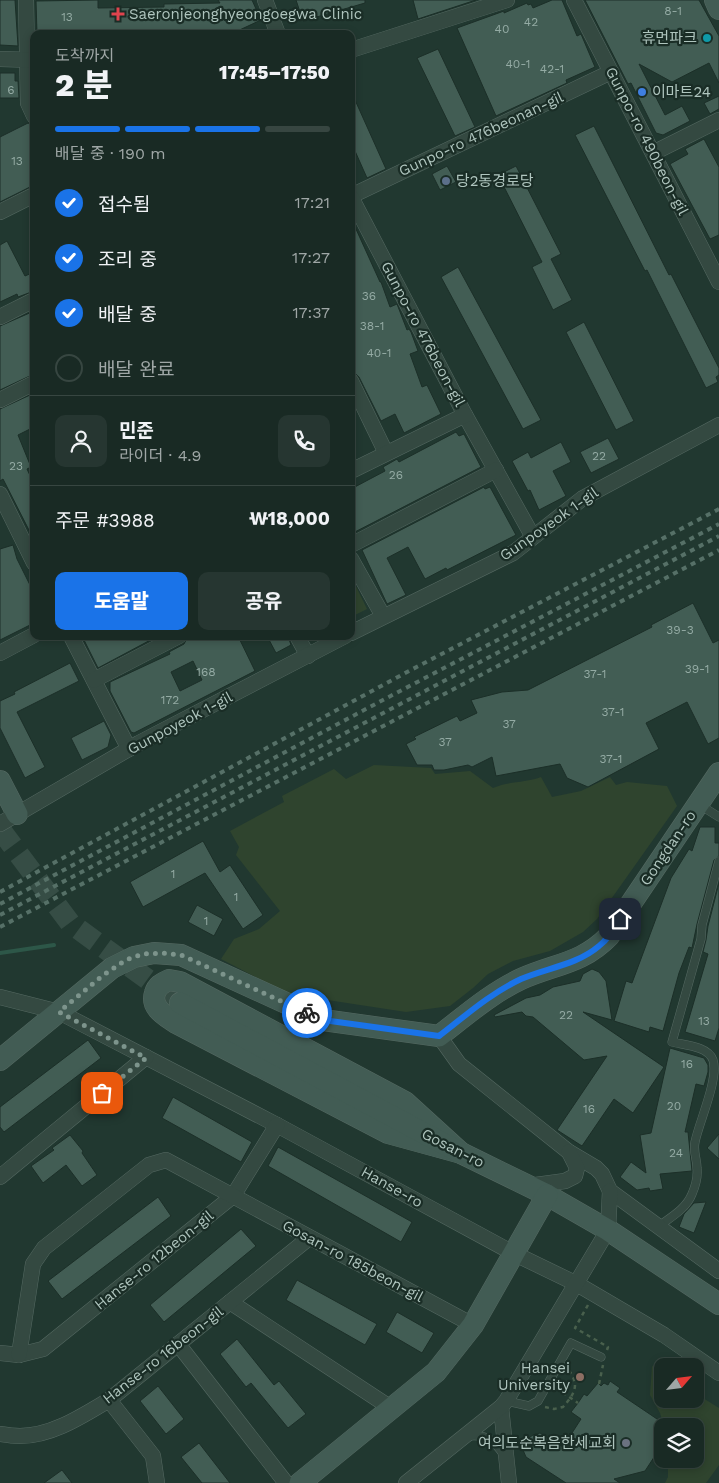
<!DOCTYPE html>
<html lang="ko">
<meta charset="utf-8">
<style>
:root{--surface:#192a24;--page:#263631;--text:#f1f3f6;--muted:#9fa7a6;--line:#374641;--accent:#1a73e8}
body{margin:0;font-family:"Work Sans","Noto Sans KR",sans-serif;background:var(--page);color:var(--text);height:100vh;display:flex;flex-direction:column;font-size:19px;white-space:nowrap}
*{box-sizing:border-box;margin:0}
p{font-size:16px;color:var(--muted)}
.icon{flex:none;width:28px;height:28px;fill:none;stroke:currentColor;stroke-width:2;stroke-linecap:round;stroke-linejoin:round}
.map{position:relative;flex:1;overflow:hidden}
.sheet{position:absolute;left:30px;top:30px;width:325px;height:610px;display:flex;flex-direction:column;background:var(--surface);border-radius:10px;box-shadow:0 2px 8px #0003,0 0 0 1px var(--line)}
.sheet>*{flex:none}
.needle{width:32px;rotate:62deg}
.tools{position:absolute;left:654px;top:1358px;display:grid;gap:10px}
.tools a{display:grid;place-items:center;width:50px;height:50px;border-radius:10px;background:var(--surface);box-shadow:0 2px 8px #0003,0 0 0 1px var(--line);font-size:25px}
.pin{position:absolute;display:grid;place-items:center;width:42px;height:42px;color:#fff;margin:-21px;border-radius:10px;box-shadow:0 2px 8px #0006}
.courier{position:absolute;display:grid;place-items:center;width:50px;height:50px;margin:-25px;border:4px solid #1a73e8;border-radius:50%;background:#fff;color:#222;box-shadow:0 1px 6px #0007}
.overview em{font-style:normal;font-weight:800}
.overview div{display:flex;flex-direction:column-reverse}
.overview{display:flex;align-items:center;justify-content:space-between;height:85px;padding:0 25px}
h1{font-size:32px;font-weight:800;line-height:38px}
.bar{display:grid;grid-template-columns:repeat(4,1fr);gap:8px 5px;align-content:center;height:60px;padding:0 25px}
.bar i{height:6px;border-radius:4px;background:var(--line)}
.bar .selected{background:var(--accent)}
.bar p{grid-column:span 4}
.line{display:flex;align-items:center;gap:12px;padding:0 25px;border-top:1px solid var(--line)}
.line div{flex:1}
.round{display:grid;place-items:center;flex:none;width:52px;height:52px;border-radius:10px;background:var(--page)}
ol{padding:0 25px;list-style:none}
li{display:flex;align-items:center;gap:15px;height:55px}
li p{margin-inline-start:auto}
li .icon{padding:5px;border-radius:50%;background:var(--accent);color:#fff;stroke-width:4}
li:last-child{color:var(--muted)}
li i{width:28px;height:28px;border:2px solid var(--line);border-radius:50%}
.action{display:flex;gap:10px;margin-top:auto;padding:10px 25px}
.action a{flex:1;height:58px;border-radius:10px;background:var(--accent);color:#fff;font-size:20px;font-weight:800;line-height:58px;text-align:center}
.action a+a{background:var(--page);color:var(--text)}
.map>svg:first-child{display:block}
</style>
<div class="map">
<svg width="719" height="1483" viewBox="0 0 719 1483">
<rect width="100%" height="100%" fill="#213830"/>
<g fill="#2f442e">
<polygon points="351,576 367,609 351,617"/>
<path d="M374 765 431 768 435 774 470 771 493 788C509 781 525 783 541 777L552 797 581 791 610 777 616 785 627 782 667 786 677 806 597 919 583 932 550 951 513 961 488 974 473 988 450 1006 406 1012 288 994 221 959 234 939 259 929 280 911 236 855 239 847 230 831 284 802 282 796 334 769 346 779Z"/>
<polygon points="652,1366 662,1372 662,1399 695,1399 695,1393 719,1408 719,1465 706,1483 665,1483 668,1477 668,1459 695,1459 695,1426 664,1426 660,1413 650,1395"/>
</g>
<g fill="none" stroke-linecap="round" stroke-linejoin="round">
<polyline stroke="#2d5748" stroke-width="4" points="0,953 54,945"/>
</g>
<g fill="#425d54" stroke="#1c2f28" fill-rule="evenodd">
<polygon points="0,0 15,0 18,46 0,45"/>
<polygon points="98,0 98,8 164,7 164,4 220,3 218,0 252,0 261,20 231,34 37,34 36,1"/>
<polygon points="296,0 365,0 365,3 303,21"/>
<polygon points="413,0 476,0 418,19"/>
<polygon points="552,0 562,0 577,36 581,34 595,67 566,80 567,83 496,116 457,28 504,11 504,13 527,3 528,5 531,4 533,8"/>
<polygon points="585,0 699,0 719,36 719,83 709,63 672,82 639,64 665,115 682,106 690,121 663,135 656,133 631,83 628,84"/>
<polygon points="438,49 475,127 455,136 417,58"/>
<polygon points="0,73 15,73 15,81 18,81 19,98 0,98"/>
<polygon points="351,91 386,169 367,178 351,142"/>
<polygon points="719,96 719,109 710,114 704,103"/>
<polygon points="28,123 32,125 34,129 34,185 0,202 0,137"/>
<polygon points="594,126 669,275 671,274 719,368 719,375 716,377 718,382 706,388 647,270 645,271 575,135"/>
<polygon points="704,139 719,167 719,235 710,239 670,164 688,154 685,149"/>
<polygon points="447,166 456,182 440,190 432,174"/>
<polygon points="516,166 561,254 551,259 572,300 553,310 532,267 542,262 498,175"/>
<polygon points="351,218 380,282 381,282 390,307 397,304 407,330 409,329 411,332 418,351 410,354 422,387 427,385 441,414 404,433 395,414 381,421 359,377 351,370"/>
<polygon points="7,241 25,276 34,272 34,291 18,297 17,294 0,302 0,245"/>
<polygon points="458,267 541,420 523,429 441,277"/>
<polygon points="34,311 34,374 0,390 0,326"/>
<polygon points="584,322 634,421 616,430 566,332"/>
<polygon points="30,395 34,402 34,427 18,435 31,467 27,469 34,484 34,540 3,479 0,481 0,409"/>
<polygon points="456,432 459,436 464,434 481,467 351,534 351,489 385,471 383,467 397,459 399,462"/>
<polygon points="608,438 619,459 591,473 580,452"/>
<polygon points="561,442 571,462 553,471 566,496 539,510 530,490 528,491 512,461 528,452 531,458"/>
<polygon points="484,487 485,489 490,487 516,535 447,570 446,568 425,579 408,547 387,558 406,595 387,604 362,550"/>
<polygon points="13,545 17,559 34,593 34,623 0,640 0,549"/>
<polygon points="693,603 713,643 719,640 719,738 708,744 687,702 646,723 659,749 588,787 567,778 560,764 496,776 492,757 472,767 468,765 444,770 434,770 432,765 417,765 406,744 416,739 414,737 457,716 460,721 477,713 471,700 502,692 528,690 652,627 651,625"/>
<polygon points="82,636 158,636 98,668"/>
<path d="M188 636H238L255 671 134 733 131 732 110 691V682L170 654 169 652 184 644ZM193 661 202 680 180 691 171 672Z"/>
<polygon points="267,636 288,636 291,645 276,653"/>
<polygon points="70,663 79,681 17,712 45,767 25,778 0,728 0,701 15,694 14,692"/>
<polygon points="104,721 111,735 108,747 82,760 71,738"/>
<polygon points="700,827 715,827 715,843 719,843 719,856 714,860 697,924 692,948 689,947 679,973 663,1031 650,1027 649,1032 614,1021 626,981 632,983 671,878 689,849 692,851"/>
<polygon points="203,841 220,872 230,865 263,915 243,929 205,873 143,907 130,882"/>
<polygon points="719,883 719,1028 715,1041 685,1032 708,954 703,952 706,940 708,926"/>
<polygon points="197,905 223,919 214,936 188,922"/>
<polygon points="592,969 599,972 606,981 612,1020 583,1012 664,1067 633,1113 614,1099 582,1146 557,1130 607,1056 584,1060 533,1017 526,1016 522,1012 495,1017 494,1015 526,998 540,995 553,987 580,981 583,974"/>
<polygon points="88,1040 101,1058 4,1132 0,1127 0,1107"/>
<polygon points="670,1048 704,1058 708,1065 708,1072 704,1086 696,1084 685,1132 688,1132 692,1171 660,1174 663,1189 650,1191 649,1188 637,1190 620,1177 631,1162 646,1173 640,1135 651,1133"/>
<polygon points="173,1097 252,1142 241,1162 162,1118"/>
<polygon points="719,1134 719,1159 707,1148"/>
<polygon points="70,1135 83,1151 82,1153 97,1175 82,1186 66,1165 43,1183 31,1166 54,1150 52,1148"/>
<polygon points="278,1147 412,1222 401,1242 268,1166"/>
<polygon points="158,1197 171,1216 62,1299 48,1281"/>
<polygon points="706,1202 694,1233 679,1227 684,1214 694,1203"/>
<polygon points="241,1229 256,1246 164,1322 150,1305"/>
<polygon points="297,1280 377,1324 365,1345 286,1300"/>
<polygon points="397,1312 434,1333 422,1353 386,1332"/>
<polygon points="237,1339 274,1385 279,1381 306,1414 288,1428 251,1383 246,1387 220,1354"/>
<polygon points="610,1381 620,1388 617,1392 660,1421 662,1445 645,1471 614,1479 620,1483 566,1483 526,1457 523,1450 524,1444 527,1439 533,1435 540,1433 563,1447 581,1419 571,1412 578,1403 584,1394 587,1396 598,1383 601,1386 604,1383 608,1385"/>
<polygon points="158,1386 184,1419 166,1434 140,1401"/>
<polygon points="199,1443 230,1483 202,1483 181,1457"/>
<polygon points="62,1470 72,1483 44,1483"/>
</g>
<g fill="none" stroke-linecap="round" stroke-linejoin="round">
<polyline stroke="#364d45" stroke-width="21" stroke-dasharray="21 11" stroke-linecap="butt" points="0,829 70,923 180,1003"/>
<g stroke="#556962" stroke-width="9">
<g id="lane">
<polyline points="700,805 719,817"/>
<path d="M659 1226C671 1217 686 1209 692 1194 695 1187 698 1177 697 1168 697 1159 693 1152 695 1142 699 1122 719 1079 713 1060 708 1046 684 1045 672 1042L701 939 702 925 719 861"/>
<polyline points="506,1401 529,1406 538,1401 571,1343 601,1357"/>
<path d="M468 1436C488 1434 493 1440 504 1455"/>
</g>
</g>
<g stroke="#556962" stroke-width="16">
<g id="street">
<polyline points="26,0 28,103 34,116"/>
<polyline points="265,0 278,34"/>
<polyline points="574,0 719,282"/>
<polyline points="351,50 507,0"/>
<polyline points="0,59 34,60"/>
<polyline points="653,153 719,120"/>
<polyline points="351,196 611,72"/>
<polyline points="351,197 465,415 533,537"/>
<polyline points="0,212 34,195"/>
<polyline points="0,317 34,300"/>
<polyline points="351,381 386,453"/>
<polyline points="0,400 34,383"/>
<polyline points="351,471 465,415"/>
<polyline points="0,494 34,563"/>
<polyline points="351,545 496,470"/>
<polyline points="351,559 383,616"/>
<polyline points="351,633 513,553 583,498 719,425"/>
<polyline points="71,636 129,749"/>
<polyline points="297,636 308,656"/>
<polyline points="0,653 34,635"/>
<polyline points="94,680 179,636"/>
<polyline points="0,824 139,743 345,636"/>
<polyline points="0,997 59,1012 277,1125 515,1254 577,1284 664,1335 719,1373"/>
<polyline points="439,1036 459,1064 569,1152 596,1168 602,1174 610,1191 719,1271"/>
<polyline points="0,1177 146,1057"/>
<polyline points="528,1186 565,1181 575,1176 577,1168 569,1152"/>
<polyline points="230,1302 391,1408"/>
<polyline points="178,1344 286,1483"/>
<polyline points="0,1353 19,1355 43,1349 233,1196 277,1125"/>
<polyline points="19,1355 33,1264 44,1248 149,1165 166,1160 473,1325"/>
<polyline points="109,1400 153,1456 157,1483"/>
<polyline points="501,1407 509,1483"/>
<path d="M0 1434C6 1435 13 1436 20 1436 52 1436 82 1416 109 1400L309 1238"/>
<polyline points="406,1483 501,1407 506,1401 608,1230 610,1191"/>
</g>
</g>
<g stroke="#556962" stroke-width="22">
<g id="secondary">
<polyline points="715,0 719,9"/>
<polyline points="0,781 17,814"/>
<path d="M169 980 180 982 405 1102 461 1153 388 1133 176 1023C166 1016 150 1008 155 993 157 986 162 983 169 980Z"/>
<polyline points="180,1003 461,1153 547,1195 608,1230 719,1304"/>
<path d="M0 1060 112 968 134 957 154 953 181 955 323 1020 439 1036C465 1016 491 993 521 979 554 964 582 964 609 936L719 773"/>
<polyline points="300,1483 436,1372 473,1325 547,1195"/>
</g>
</g>
<g stroke="#49604d" stroke-width="2.5" stroke-dasharray="4 4" stroke-linecap="butt">
<polyline points="588,1305 575,1328 608,1347 607,1350"/>
<polyline points="599,1384 603,1365"/>
<polyline points="556,1388 578,1403"/>
<path d="M545 1407 554 1409 563 1407C576 1392 580 1384 567 1368"/>
</g>
<use href="#lane" stroke="#344941" stroke-width="8"/>
<use href="#street" stroke="#344941" stroke-width="15"/>
<use href="#secondary" stroke="#425c54" stroke-width="21"/>
<g stroke="#567067" stroke-width="4" stroke-dasharray="5 5" stroke-linecap="butt">
<polyline points="0,892 409,671 719,509"/>
<polyline points="0,904 381,701 719,524"/>
<polyline points="0,915 719,536"/>
<polyline points="0,927 719,550"/>
</g>
</g>
<g fill="none" stroke-linecap="round" stroke-linejoin="round">
<polyline stroke="#7d948c" stroke-width="5" stroke-dasharray="0 9" points="102,1093 146,1058 59,1012 102,976 126,960 143,954 163,953 181,955 307,1013"/>
<path stroke="#1a73e8" stroke-width="6" d="M307 1013 323 1020 439 1036C465 1016 491 993 521 979 546 968 577 965 599 946 608 939 614 929 620 919"/>
</g>
<path fill="#e0444e" stroke="#1a2d26" stroke-width="2" d="M115.5 6.5h5v5h5v5h-5v5h-5v-5h-5v-5h5z"/>
<circle fill="#0f9aa8" stroke="#1a2d26" stroke-width="2" cx="707" cy="38" r="5"/>
<circle fill="#3f7fe0" stroke="#1a2d26" stroke-width="2" cx="642" cy="92" r="5"/>
<circle fill="#5c6f8a" stroke="#1a2d26" stroke-width="2" cx="446" cy="181" r="5"/>
<circle fill="#8d6e63" stroke="#1a2d26" stroke-width="2" cx="580" cy="1377" r="5"/>
<circle fill="#6b7280" stroke="#1a2d26" stroke-width="2" cx="626" cy="1443" r="5"/>
<g text-anchor="middle" dominant-baseline="central" stroke-width="4.5" stroke-linejoin="round" paint-order="stroke">
<g font-size="12" fill="#94aba4">
<text x="673" y="11">8-1</text>
<text x="67" y="17">13</text>
<text x="531" y="22">42</text>
<text x="502" y="29">40</text>
<text x="518" y="64">40-1</text>
<text x="552" y="69">42-1</text>
<text x="11" y="90">6</text>
<text x="17" y="161">13</text>
<text x="369" y="296">36</text>
<text x="372" y="326">38-1</text>
<text x="379" y="353">40-1</text>
<text x="599" y="456">22</text>
<text x="16" y="466">23</text>
<text x="396" y="475">26</text>
<text x="680" y="630">39-3</text>
<text x="697" y="669">39-1</text>
<text x="206" y="672">168</text>
<text x="595" y="674">37-1</text>
<text x="170" y="700">172</text>
<text x="613" y="712">37-1</text>
<text x="509" y="724">37</text>
<text x="445" y="742">37</text>
<text x="611" y="759">37-1</text>
<text x="173" y="874">1</text>
<text x="236" y="897">1</text>
<text x="206" y="921">1</text>
<text x="566" y="1015">22</text>
<text x="704" y="1021">13</text>
<text x="687" y="1064">16</text>
<text x="674" y="1106">20</text>
<text x="589" y="1109">16</text>
<text x="676" y="1153">24</text>
</g>
<g font-size="15" fill="#afc5be" stroke="#1a2d26" text-anchor="start">
<text x="129" y="14">Saeronjeonghyeongoegwa Clinic</text>
<text x="697" y="38" text-anchor="end">휴먼파크</text>
<text x="652" y="92">이마트24</text>
<text x="456" y="181">당2동경로당</text>
<text x="570" y="1368" text-anchor="end">Hansei<tspan x="570" dy="17">University</tspan></text>
<text x="616" y="1443" text-anchor="end">여의도순복음한세교회</text>
</g>
<g font-size="15" fill="#afc5be" stroke="#1a2d26">
<text transform="translate(481 134) rotate(-25)">Gunpo-ro 476beonan-gil</text>
<text transform="translate(647 141) rotate(63)">Gunpo-ro 490beon-gil</text>
<text transform="translate(423 334) rotate(62)">Gunpo-ro 476beon-gil</text>
<text transform="translate(549 524) rotate(-35)">Gunpoyeok 1-gil</text>
<text transform="translate(180 723) rotate(-28)">Gunpoyeok 1-gil</text>
<text transform="translate(668 848) rotate(-56)">Gongdan-ro</text>
<text transform="translate(453 1148) rotate(27)">Gosan-ro</text>
<text transform="translate(392 1187) rotate(29)">Hanse-ro</text>
<text transform="translate(154 1260) rotate(-39)">Hanse-ro 12beon-gil</text>
<text transform="translate(353 1261) rotate(28)">Gosan-ro 185beon-gil</text>
<text transform="translate(163 1355) rotate(-38)">Hanse-ro 16beon-gil</text>
</g>
</g>
</svg>
<div class="tools">
<a><svg class="needle" viewBox="-14 -14 28 28"><path d="M0-13l5 13h-10z" fill="#e53935"/><path d="M0 13l5-13h-10z" fill="#9fa7a6"/></svg></a>
<a><svg class="icon" aria-label="layers" viewBox="0 0 24 24"><path d="M12 4l9 5-9 5-9-5zM3 14l9 5 9-5"/></svg></a>
</div>
<div class="pin" style="left:102px;top:1093px;background:#ea580c"><svg class="icon" aria-label="bag" viewBox="0 0 24 24"><path d="M5 8h14l-1 12H6zM9 8a3 3 0 0 1 6 0"/></svg></div>
<div class="pin" style="left:620px;top:919px;background:#1f2937"><svg class="icon" aria-label="home" viewBox="0 0 24 24"><path d="M3 11l9-7 9 7M6 9v11h12V9"/></svg></div>
<div class="courier" style="left:307px;top:1013px"><svg class="icon" aria-label="bike" viewBox="0 0 24 24"><circle cx="6" cy="16" r="4"/><circle cx="18" cy="16" r="4"/><path d="M6 16l4-8h5l3 8M10 8l3 8H6M13 5h3"/></svg></div>
<section class="sheet">
<div class="overview"><div><h1>2 분</h1><p>도착까지</p></div><em>17:45–17:50</em></div>
<div class="bar"><i class="selected"></i><i class="selected"></i><i class="selected"></i><i></i><p>배달 중 · 190 m</p></div>
<ol>
<li><svg class="icon" aria-label="check" viewBox="0 0 24 24"><path d="M5 12l5 5 9-10"/></svg>접수됨<p>17:21</p></li>
<li><svg class="icon" aria-label="check" viewBox="0 0 24 24"><path d="M5 12l5 5 9-10"/></svg>조리 중<p>17:27</p></li>
<li><svg class="icon" aria-label="check" viewBox="0 0 24 24"><path d="M5 12l5 5 9-10"/></svg>배달 중<p>17:37</p></li>
<li><i></i>배달 완료</li>
</ol>
<div class="line" style="height:90px"><a class="round"><svg class="icon" aria-label="person" viewBox="0 0 24 24"><circle cx="12" cy="8" r="4"/><path d="M4 21q1-7 8-7t8 7"/></svg></a><div><b>민준</b><p>라이더 · 4.9</p></div><a class="round"><svg class="icon" aria-label="phone" viewBox="0 0 24 24"><path d="M5 4h4l2 5-3 2q2 4 5 5l2-3 5 2v4C11 20 4 13 5 4z"/></svg></a></div>
<div class="line" style="height:65px"><div>주문 #3988</div><b>₩18,000</b></div>
<div class="action"><a>도움말</a><a>공유</a></div>
</section>
</div>
